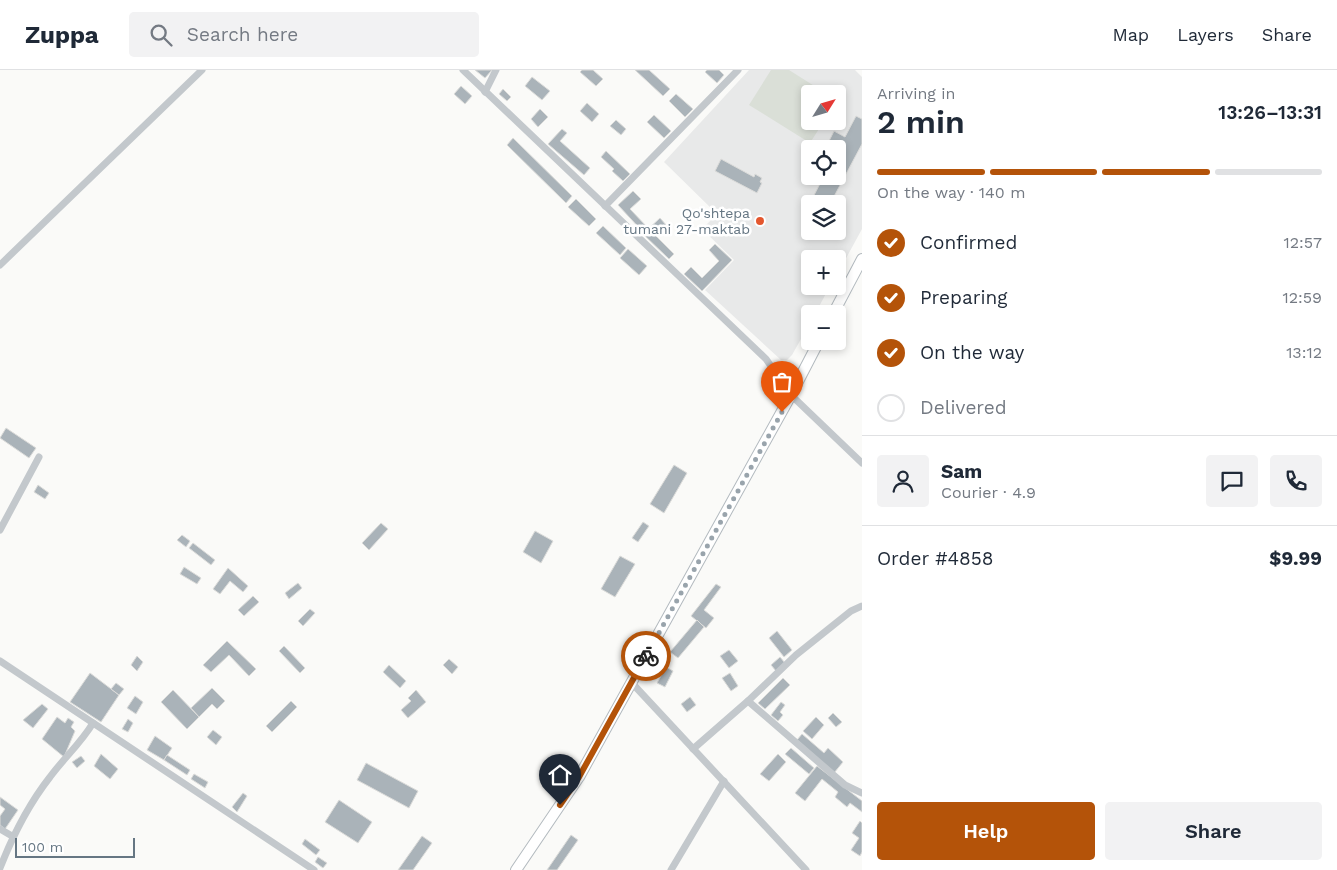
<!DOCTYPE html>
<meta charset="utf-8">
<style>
:root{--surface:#fff;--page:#f2f2f3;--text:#1f2937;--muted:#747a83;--line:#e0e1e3;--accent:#b45309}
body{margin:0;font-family:"Work Sans",sans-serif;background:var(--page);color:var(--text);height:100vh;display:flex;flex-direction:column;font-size:19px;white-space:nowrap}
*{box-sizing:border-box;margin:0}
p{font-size:16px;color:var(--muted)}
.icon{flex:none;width:28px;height:28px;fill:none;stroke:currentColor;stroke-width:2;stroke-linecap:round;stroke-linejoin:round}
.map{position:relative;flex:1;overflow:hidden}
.sheet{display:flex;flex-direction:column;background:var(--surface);width:475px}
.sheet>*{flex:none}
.needle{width:32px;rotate:53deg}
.controls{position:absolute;left:801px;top:15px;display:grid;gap:10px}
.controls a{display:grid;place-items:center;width:45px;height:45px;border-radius:5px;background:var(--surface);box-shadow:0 2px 8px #0003;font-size:25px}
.scale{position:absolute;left:15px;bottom:12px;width:120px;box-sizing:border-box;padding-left:5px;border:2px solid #657683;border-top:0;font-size:14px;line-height:18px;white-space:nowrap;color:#657683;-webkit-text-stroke:4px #fff;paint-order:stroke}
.pin{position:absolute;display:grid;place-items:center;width:42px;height:42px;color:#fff;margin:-51px -21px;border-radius:50% 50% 50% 0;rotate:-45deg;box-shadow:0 0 5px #0007}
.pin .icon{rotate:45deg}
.courier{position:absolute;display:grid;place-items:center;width:50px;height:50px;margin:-25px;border:4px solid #b45309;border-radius:50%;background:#fff;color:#222;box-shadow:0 1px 6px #0007}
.overview em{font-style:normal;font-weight:600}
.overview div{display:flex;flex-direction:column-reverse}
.overview{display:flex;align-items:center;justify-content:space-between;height:85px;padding:0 15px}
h1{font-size:32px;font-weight:600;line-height:38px}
.bar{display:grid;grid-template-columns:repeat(4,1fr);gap:8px 5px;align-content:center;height:60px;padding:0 15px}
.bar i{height:6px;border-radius:4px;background:var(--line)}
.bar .selected{background:var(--accent)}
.bar p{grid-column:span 4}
.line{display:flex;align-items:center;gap:12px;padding:0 15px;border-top:1px solid var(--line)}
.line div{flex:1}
.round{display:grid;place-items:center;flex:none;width:52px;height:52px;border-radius:5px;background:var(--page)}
ol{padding:0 15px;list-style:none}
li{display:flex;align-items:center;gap:15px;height:55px}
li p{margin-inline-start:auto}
li .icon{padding:5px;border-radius:50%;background:var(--accent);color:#fff;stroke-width:4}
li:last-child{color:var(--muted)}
li i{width:28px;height:28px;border:2px solid var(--line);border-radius:50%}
.cta{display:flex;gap:10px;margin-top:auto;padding:10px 15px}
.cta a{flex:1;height:58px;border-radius:5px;background:var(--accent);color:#fff;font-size:20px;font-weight:600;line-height:58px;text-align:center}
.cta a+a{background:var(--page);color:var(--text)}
header{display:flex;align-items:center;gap:30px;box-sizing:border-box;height:70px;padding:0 25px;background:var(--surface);border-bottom:1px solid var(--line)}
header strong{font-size:24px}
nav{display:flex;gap:28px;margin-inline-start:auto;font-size:18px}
.search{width:350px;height:45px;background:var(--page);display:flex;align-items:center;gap:12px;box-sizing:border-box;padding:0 18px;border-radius:5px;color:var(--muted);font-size:19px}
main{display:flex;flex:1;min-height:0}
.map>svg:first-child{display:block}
</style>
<header>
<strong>Zuppa</strong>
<div class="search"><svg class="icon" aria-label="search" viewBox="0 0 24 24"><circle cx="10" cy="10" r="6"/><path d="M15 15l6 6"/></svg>Search here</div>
<nav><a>Map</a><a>Layers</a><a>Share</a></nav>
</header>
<main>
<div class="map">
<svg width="862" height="800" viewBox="0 0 862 800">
<rect width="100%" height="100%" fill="#fafaf8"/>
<path fill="#e8e9e9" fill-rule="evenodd" d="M749 0H855L862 7V159L838 203V189H810V216H830L815 244H810V253L792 285 787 290H781L705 220 734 190 702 159 717 144 664 92ZM810 24H838V51H810ZM810 79H838V106H810ZM810 134H838V161H810Z"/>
<polygon fill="#dadfd7" points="771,0 789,0 827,24 810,24 810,51 824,51 810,73 749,35"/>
<g fill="#aab3b9" stroke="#dcdcda">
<polygon points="475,0 492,0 485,8"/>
<polygon points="582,0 593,0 603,9 596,16 580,2"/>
<polygon points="635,0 649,0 670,19 663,26"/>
<polygon points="707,0 719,0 724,5 717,13 705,2"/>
<polygon points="532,7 550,21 542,30 525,16"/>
<polygon points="461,16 472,26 465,34 454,24"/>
<polygon points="503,19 511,27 507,31 499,24"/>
<polygon points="676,24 693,39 685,47 669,31"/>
<polygon points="587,33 599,44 592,52 580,41"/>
<polygon points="540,39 548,47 538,57 531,49"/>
<polygon points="654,45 671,61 664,68 647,52"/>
<polygon points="856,46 862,49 862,74 830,134 817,134 811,131 824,106 838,106 838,79 825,79 834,61 845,67"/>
<polygon points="616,50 626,59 621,65 610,56"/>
<polygon points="562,59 567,63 560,71 590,98 584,105 548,74"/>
<polygon points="513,68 572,126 566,133 507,75"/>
<polygon points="606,81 630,104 623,111 612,101 614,99 601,87"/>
<polygon points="721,89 754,107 755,104 762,108 760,112 762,113 757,123 715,101"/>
<polygon points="633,121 641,129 630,139 648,158 643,162 618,135"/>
<polygon points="576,129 596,149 589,156 568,137"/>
<polygon points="660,148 667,156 656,166 674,184 669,189 643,164"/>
<polygon points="603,156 626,178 620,185 596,163"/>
<polygon points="715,174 732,190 702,221 684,204 691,197 702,208 719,191 709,180"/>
<polygon points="628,179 647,196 639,205 620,188"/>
<polygon points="6,358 36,378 29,388 0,368"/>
<polygon points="674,395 687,403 664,443 650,434"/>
<polygon points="38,415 49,423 45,429 34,422"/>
<polygon points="643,452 649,456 638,472 632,468"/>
<polygon points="381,453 388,459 369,480 362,473"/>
<polygon points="535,461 553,471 541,493 523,482"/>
<polygon points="182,465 190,471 186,477 177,470"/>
<polygon points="193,473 215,490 211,495 189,478"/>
<polygon points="620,486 635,494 615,527 601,519"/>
<polygon points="184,497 201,508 197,514 180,504"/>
<polygon points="228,498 248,516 243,522 230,511 220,524 213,519"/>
<polygon points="298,513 302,518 289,529 285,523"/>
<polygon points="716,514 721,517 704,540 714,548 706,558 691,546"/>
<polygon points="253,526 259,532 244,546 238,540"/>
<polygon points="310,539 315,543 303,556 298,551"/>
<polygon points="697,550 704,557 678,588 670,582"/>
<polygon points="777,561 792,580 784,587 769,568"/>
<polygon points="227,571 256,599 249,606 229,585 211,602 203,595"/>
<polygon points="284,576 305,598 300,603 279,581"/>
<polygon points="729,580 738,591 729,598 720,586"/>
<polygon points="137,586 143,592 137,601 131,595"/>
<polygon points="780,587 785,593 776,601 771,595"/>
<polygon points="449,589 458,597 452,604 443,595"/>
<polygon points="389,595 406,611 400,618 383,602"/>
<polygon points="666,597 673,601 665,617 657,613"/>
<polygon points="90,603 119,625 101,652 70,632"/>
<polygon points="730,603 738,616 731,621 722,608"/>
<polygon points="783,608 790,615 765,639 758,633"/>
<polygon points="116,613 124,619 119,625 111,619"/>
<polygon points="212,618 225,631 217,639 212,634 199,647 191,638"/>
<polygon points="173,620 199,647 187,659 161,632"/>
<polygon points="416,620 426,632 408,648 401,640 411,631 408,628"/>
<polygon points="135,626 143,632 136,644 127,638"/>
<polygon points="690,627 696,635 687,642 681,634"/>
<polygon points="291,631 297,637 272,662 266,656"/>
<polygon points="781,632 785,635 780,642 783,645 778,651 771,645"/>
<polygon points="42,634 48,639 33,658 23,650"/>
<polygon points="833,643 842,652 836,657 828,648"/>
<polygon points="57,647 65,653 68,648 74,652 71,657 75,661 64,687 42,669"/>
<polygon points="816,647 824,655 812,669 803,661"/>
<polygon points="128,649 133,653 128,662 122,659"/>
<polygon points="213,660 222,667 216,675 207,667"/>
<polygon points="802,664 824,683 828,678 843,692 834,703 797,670"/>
<polygon points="155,666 172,678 164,690 147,680"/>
<polygon points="791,678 814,698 809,704 785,684"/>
<polygon points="101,684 118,699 110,709 94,696"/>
<polygon points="778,684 786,692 769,711 760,704"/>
<polygon points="167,685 190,700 187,705 164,690"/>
<polygon points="81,686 85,691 77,698 72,692"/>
<polygon points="366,693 418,721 409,738 357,710"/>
<polygon points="817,696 862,731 862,742 850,733 847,737 835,727 838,722 822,709 805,731 795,723"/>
<polygon points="194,704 208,712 205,718 191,709"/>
<polygon points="243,723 247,726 237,742 232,737"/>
<polygon points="0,727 18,740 5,759 0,755 0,746 5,739 0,735"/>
<polygon points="339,730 372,752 358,773 325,752"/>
<polygon points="860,751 862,753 862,782 860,786 851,780 859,768 852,763"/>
<polygon points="571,765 578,770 557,800 547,800"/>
<polygon points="422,766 432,773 413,800 398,800"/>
<polygon points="305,769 320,780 316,785 302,774"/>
<polygon points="318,787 327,793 323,798 315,792"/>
</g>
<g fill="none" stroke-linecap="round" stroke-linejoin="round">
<g stroke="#b3babf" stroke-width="12">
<g id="secondary">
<polyline points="833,244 862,189"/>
<polyline points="516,800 579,707 791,325 819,271"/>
</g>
</g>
<g stroke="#c3c8cc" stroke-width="7">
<polyline points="463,0 766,289 791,325 862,393"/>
<polyline points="485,22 496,0"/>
<polyline points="605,136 738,0"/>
<polyline points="0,195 202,0"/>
<polyline points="0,460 39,387"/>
<polyline points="0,591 314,800"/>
<polyline points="631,612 806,800"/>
<polyline points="748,631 845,715 862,723"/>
<polyline points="693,679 748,631 796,585 851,541 862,536"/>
<polyline points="0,759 12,766"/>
<path d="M0 798C13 765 28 735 50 707 64 688 81 673 93 653"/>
<polyline points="671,800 724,711"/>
</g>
<use href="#secondary" stroke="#fff" stroke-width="10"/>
</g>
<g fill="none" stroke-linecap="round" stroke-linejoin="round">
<polyline stroke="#99a4ac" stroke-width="5" stroke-dasharray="0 9" points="646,586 782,342"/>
<polyline stroke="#b45309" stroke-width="6" points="560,735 579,707 646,586"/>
</g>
<circle fill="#e4572e" stroke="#fff" stroke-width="2" cx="760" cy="151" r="5"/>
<g text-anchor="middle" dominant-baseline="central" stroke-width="5" stroke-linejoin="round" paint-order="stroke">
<g font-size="14" fill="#657683" stroke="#fff" text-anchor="end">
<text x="750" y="143">Qo'shtepa<tspan x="750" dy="16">tumani 27-maktab</tspan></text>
</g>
</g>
</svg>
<div class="controls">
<a><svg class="needle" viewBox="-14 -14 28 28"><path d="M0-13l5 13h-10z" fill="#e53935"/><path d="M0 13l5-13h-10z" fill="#747a83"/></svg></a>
<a><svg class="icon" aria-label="locate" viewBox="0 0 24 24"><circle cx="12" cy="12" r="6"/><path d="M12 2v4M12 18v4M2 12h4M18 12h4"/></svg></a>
<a><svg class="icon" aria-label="layers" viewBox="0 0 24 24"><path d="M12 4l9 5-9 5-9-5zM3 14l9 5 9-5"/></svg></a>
<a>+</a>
<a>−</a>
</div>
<div class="scale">100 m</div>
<div class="pin" style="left:782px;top:342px;background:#ea580c"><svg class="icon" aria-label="bag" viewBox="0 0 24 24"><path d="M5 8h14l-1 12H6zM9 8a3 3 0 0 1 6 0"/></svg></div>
<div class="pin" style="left:560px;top:735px;background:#1f2937"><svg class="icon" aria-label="home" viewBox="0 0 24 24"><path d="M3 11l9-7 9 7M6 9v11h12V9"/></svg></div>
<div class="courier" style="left:646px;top:586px"><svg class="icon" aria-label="bike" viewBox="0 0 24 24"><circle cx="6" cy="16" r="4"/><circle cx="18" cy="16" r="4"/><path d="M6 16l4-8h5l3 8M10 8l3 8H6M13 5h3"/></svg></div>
</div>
<section class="sheet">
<div class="overview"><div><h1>2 min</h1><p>Arriving in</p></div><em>13:26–13:31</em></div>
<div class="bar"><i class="selected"></i><i class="selected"></i><i class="selected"></i><i></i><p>On the way · 140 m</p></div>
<ol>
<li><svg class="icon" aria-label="check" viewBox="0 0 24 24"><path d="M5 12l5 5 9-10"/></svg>Confirmed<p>12:57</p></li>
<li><svg class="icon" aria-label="check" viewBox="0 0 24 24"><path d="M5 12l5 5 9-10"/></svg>Preparing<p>12:59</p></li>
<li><svg class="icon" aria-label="check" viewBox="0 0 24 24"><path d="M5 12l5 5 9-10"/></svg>On the way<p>13:12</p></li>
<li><i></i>Delivered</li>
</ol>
<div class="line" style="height:90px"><a class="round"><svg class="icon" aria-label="person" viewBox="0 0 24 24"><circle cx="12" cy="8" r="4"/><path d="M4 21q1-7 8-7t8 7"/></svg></a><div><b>Sam</b><p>Courier · 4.9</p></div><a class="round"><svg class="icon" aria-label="chat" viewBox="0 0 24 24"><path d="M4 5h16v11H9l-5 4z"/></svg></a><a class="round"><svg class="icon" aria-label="phone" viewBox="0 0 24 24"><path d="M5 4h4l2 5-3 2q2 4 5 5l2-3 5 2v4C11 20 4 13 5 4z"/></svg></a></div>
<div class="line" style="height:65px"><div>Order #4858</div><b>$9.99</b></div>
<div class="cta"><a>Help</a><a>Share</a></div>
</section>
</main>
